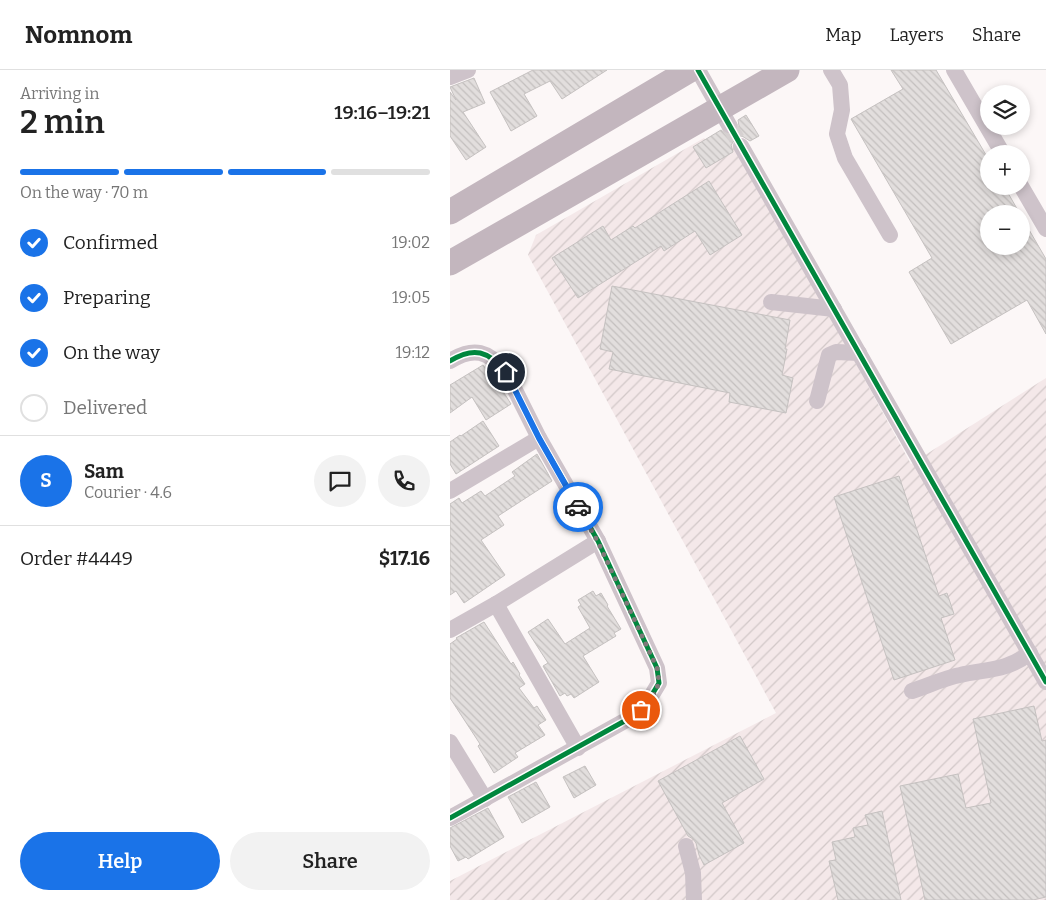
<!DOCTYPE html>
<meta charset="utf-8">
<style>
:root{--surface:#fff;--page:#f2f2f2;--text:#222;--muted:#767676;--line:#e0e0e0;--accent:#1a73e8}
body{margin:0;font-family:Bitter,serif;background:var(--page);color:var(--text);height:100vh;display:flex;flex-direction:column;font-size:19px;white-space:nowrap}
*{box-sizing:border-box;margin:0}
p{font-size:16px;color:var(--muted)}
.icon{flex:none;width:28px;height:28px;fill:none;stroke:currentColor;stroke-width:2;stroke-linecap:round;stroke-linejoin:round}
.map{position:relative;flex:1;overflow:hidden}
.drawer{display:flex;flex-direction:column;background:var(--surface);width:450px}
.drawer>*{flex:none}
.tools{position:absolute;left:530px;top:15px;display:grid;gap:10px}
.tools a{display:grid;place-items:center;width:50px;height:50px;border-radius:50%;background:var(--surface);box-shadow:0 2px 8px #0003;font-size:25px}
.pin{position:absolute;display:grid;place-items:center;width:42px;height:42px;color:#fff;margin:-21px;border:2px solid #fff;border-radius:50%;box-shadow:0 1px 5px #0007}
.courier{position:absolute;display:grid;place-items:center;width:50px;height:50px;margin:-25px;border:4px solid #1a73e8;border-radius:50%;background:#fff;color:#222;box-shadow:0 1px 6px #0007}
.head em{font-style:normal;font-weight:600}
.head div{display:flex;flex-direction:column-reverse}
.head{display:flex;align-items:center;justify-content:space-between;height:85px;padding:0 20px}
h1{font-size:32px;font-weight:600;line-height:38px}
.bar{display:grid;grid-template-columns:repeat(4,1fr);gap:8px 5px;align-content:center;height:60px;padding:0 20px}
.bar i{height:6px;border-radius:4px;background:var(--line)}
.bar .on{background:var(--accent)}
.bar p{grid-column:span 4}
.line{display:flex;align-items:center;gap:12px;padding:0 20px;border-top:1px solid var(--line)}
.line div{flex:1}
.round{display:grid;place-items:center;flex:none;width:52px;height:52px;border-radius:26px;background:var(--page)}
ol{padding:0 20px;list-style:none}
li{display:flex;align-items:center;gap:15px;height:55px}
li p{margin-inline-start:auto}
li .icon{padding:5px;border-radius:50%;background:var(--accent);color:#fff;stroke-width:4}
li:last-child{color:var(--muted)}
li i{width:28px;height:28px;border:2px solid var(--line);border-radius:50%}
.button{display:flex;gap:10px;margin-top:auto;padding:10px 20px}
.button a{flex:1;height:58px;border-radius:30px;background:var(--accent);color:#fff;font-size:20px;font-weight:600;line-height:58px;text-align:center}
.button a+a{background:var(--page);color:var(--text)}
header{display:flex;align-items:center;gap:30px;box-sizing:border-box;height:70px;padding:0 25px;background:var(--surface);border-bottom:1px solid var(--line)}
header strong{font-size:24px}
nav{display:flex;gap:28px;margin-inline-start:auto;font-size:18px}
main{display:flex;flex:1;min-height:0}
.map>svg:first-child{display:block}
</style>
<header>
<strong>Nomnom</strong>
<nav><a>Map</a><a>Layers</a><a>Share</a></nav>
</header>
<main>
<section class="drawer">
<div class="head"><div><h1>2 min</h1><p>Arriving in</p></div><em>19:16–19:21</em></div>
<div class="bar"><i class="on"></i><i class="on"></i><i class="on"></i><i></i><p>On the way · 70 m</p></div>
<ol>
<li><svg class="icon" aria-label="check" viewBox="0 0 24 24"><path d="M5 12l5 5 9-10"/></svg>Confirmed<p>19:02</p></li>
<li><svg class="icon" aria-label="check" viewBox="0 0 24 24"><path d="M5 12l5 5 9-10"/></svg>Preparing<p>19:05</p></li>
<li><svg class="icon" aria-label="check" viewBox="0 0 24 24"><path d="M5 12l5 5 9-10"/></svg>On the way<p>19:12</p></li>
<li><i></i>Delivered</li>
</ol>
<div class="line" style="height:90px"><b class="round" style="background:var(--accent);color:#fff">S</b><div><b>Sam</b><p>Courier · 4.6</p></div><a class="round"><svg class="icon" aria-label="chat" viewBox="0 0 24 24"><path d="M4 5h16v11H9l-5 4z"/></svg></a><a class="round"><svg class="icon" aria-label="phone" viewBox="0 0 24 24"><path d="M5 4h4l2 5-3 2q2 4 5 5l2-3 5 2v4C11 20 4 13 5 4z"/></svg></a></div>
<div class="line" style="height:65px"><div>Order #4449</div><b>$17.16</b></div>
<div class="button"><a>Help</a><a>Share</a></div>
</section>
<div class="map">
<svg width="596" height="830" viewBox="0 0 596 830">
<defs>
<pattern id="industrial-furrows" width="10" height="10" patternUnits="userSpaceOnUse" patternTransform="scale(1.25)"><rect width="10" height="10" fill="#f4e8e9"/><path d="M-1 1l2-2M0 10L10 0M9 11l2-2" fill="none" stroke="#d2c8c8"/></pattern>
<pattern id="building-back-hatch" width="6" height="6" patternUnits="userSpaceOnUse" patternTransform="scale(1.25)"><rect width="6" height="6" fill="#e2dedd"/><path d="M-1 5l2 2M0 0l6 6M5-1l2 2" fill="none" stroke="#c3bfbe"/></pattern>
</defs>
<rect width="100%" height="100%" fill="#fcf7f7"/>
<polygon fill="url(#industrial-furrows)" points="254,68 264,82 283,70 461,394 596,308 596,830 0,830 0,811 326,643 78,185 86,165"/>
<g fill="url(#building-back-hatch)" stroke="#c5c1c0">
<polygon points="83,0 157,0 112,29 100,11 74,24 87,46 61,61 40,22"/>
<polygon points="441,0 486,0 539,90 539,116 554,116 570,144 539,144 539,176 571,176 571,146 596,189 596,264 577,230 501,274 459,202 482,188 401,49 453,19"/>
<polygon points="24,8 35,33 13,42 36,77 16,90 0,66 0,22 6,30 0,17"/>
<polygon points="296,45 309,66 300,71 292,66 286,68 281,75 283,82 256,98 243,77 271,60 278,65 284,63 289,56 288,50"/>
<polygon points="259,111 292,165 260,185 245,161 214,181 211,176 128,228 102,188 153,156 161,170 183,156 185,158"/>
<polygon points="162,216 340,250 335,279 337,279 332,305 343,308 336,343 279,332 280,323 159,299 163,282 150,279"/>
<polygon points="33,295 36,299 39,299 61,334 36,350 22,327 0,343 0,315"/>
<polygon points="33,351 49,376 6,404 0,394 0,372 10,365 11,366"/>
<polygon points="87,384 102,411 48,446 54,455 31,470 55,505 14,533 6,521 0,525 0,434 9,428 12,433 31,421 35,426 65,406 62,402"/>
<polygon points="449,406 489,526 497,523 504,544 491,548 505,590 444,610 384,427"/>
<polygon points="143,521 146,526 151,523 158,535 157,536 171,559 164,563 166,566 133,586 149,612 124,628 121,624 117,626 115,623 110,626 93,596 98,593 78,562 98,549 115,574 140,558 128,537 131,535 128,530"/>
<polygon points="34,552 61,594 63,592 70,604 69,605 75,614 69,618 84,638 87,636 96,650 88,655 95,665 65,683 68,687 44,703 28,676 30,674 0,628 0,574 7,569 6,568"/>
<polygon points="584,636 592,671 596,670 596,827 583,830 475,830 450,716 508,704 516,738 541,733 523,649"/>
<polygon points="290,666 314,709 272,733 294,773 254,795 249,785 246,773 243,769 238,766 208,711"/>
<polygon points="135,696 146,715 124,728 113,707"/>
<polygon points="86,712 100,737 72,753 58,727"/>
<polygon points="38,738 54,767 18,789 16,787 8,791 0,776 0,758"/>
<polygon points="432,741 451,830 388,830 379,791 386,790 382,772 405,767 403,758 418,755 415,745"/>
</g>
<g fill="none" stroke-linecap="round" stroke-linejoin="round">
<polyline stroke="#d5d0d0" stroke-width="16" stroke-dasharray="16 8" stroke-linecap="butt" points="279,55 291,76"/>
<g stroke="#cec3ca" stroke-width="16">
<polyline points="248,0 279,55"/>
<polyline points="381,0 390,15 392,40 387,64 395,88 440,165"/>
<polyline points="504,0 553,84"/>
<polyline points="0,7 18,0"/>
<polyline points="291,76 596,612"/>
<polyline points="571,116 596,159"/>
<polyline points="321,232 384,239"/>
<path d="M0 291C24 276 38 281 56 302L89 368 148 471 207 598 209 613 197 633 180 648 0 748"/>
<polyline points="367,331 379,285 386,282 409,283"/>
<polyline points="0,421 89,368"/>
<polyline points="46,534 128,678"/>
<polyline points="0,560 46,534 148,471"/>
<path d="M462 621C478 616 494 608 510 605 537 599 557 601 580 583"/>
<polyline points="0,672 35,729"/>
<polyline points="236,776 243,803 244,830"/>
</g>
<g stroke="#c3b6be" stroke-width="25">
<polyline points="0,142 240,0"/>
<polyline points="0,193 337,0"/>
</g>
<g stroke="#fff" stroke-width="8">
<g id="cycleway">
<polyline points="248,0 596,612"/>
<path d="M0 291C24 276 38 281 56 302L89 368 148 471 207 598 209 613 197 633 180 648 0 748"/>
</g>
</g>
<use href="#cycleway" stroke="#00873e" stroke-width="5"/>
</g>
<g fill="none" stroke-linecap="round" stroke-linejoin="round">
<path stroke="#7e7979" stroke-width="5" stroke-dasharray="0 9" d="M128 437 148 472 207 598C212 617 204 626 191 640"/>
<polyline stroke="#1a73e8" stroke-width="6" points="56,302 89,368 128,437"/>
</g>
</svg>
<div class="tools">
<a><svg class="icon" aria-label="layers" viewBox="0 0 24 24"><path d="M12 4l9 5-9 5-9-5zM3 14l9 5 9-5"/></svg></a>
<a>+</a>
<a>−</a>
</div>
<div class="pin" style="left:191px;top:640px;background:#ea580c"><svg class="icon" aria-label="bag" viewBox="0 0 24 24"><path d="M5 8h14l-1 12H6zM9 8a3 3 0 0 1 6 0"/></svg></div>
<div class="pin" style="left:56px;top:302px;background:#1f2937"><svg class="icon" aria-label="home" viewBox="0 0 24 24"><path d="M3 11l9-7 9 7M6 9v11h12V9"/></svg></div>
<div class="courier" style="left:128px;top:437px"><svg class="icon" aria-label="car" viewBox="0 0 24 24"><path d="M5 17H2v-5l4-1 3-4h7l3 4 3 1v5h-3M9 17h6M6 11h13"/><circle cx="7" cy="17" r="2"/><circle cx="17" cy="17" r="2"/></svg></div>
</div>
</main>
